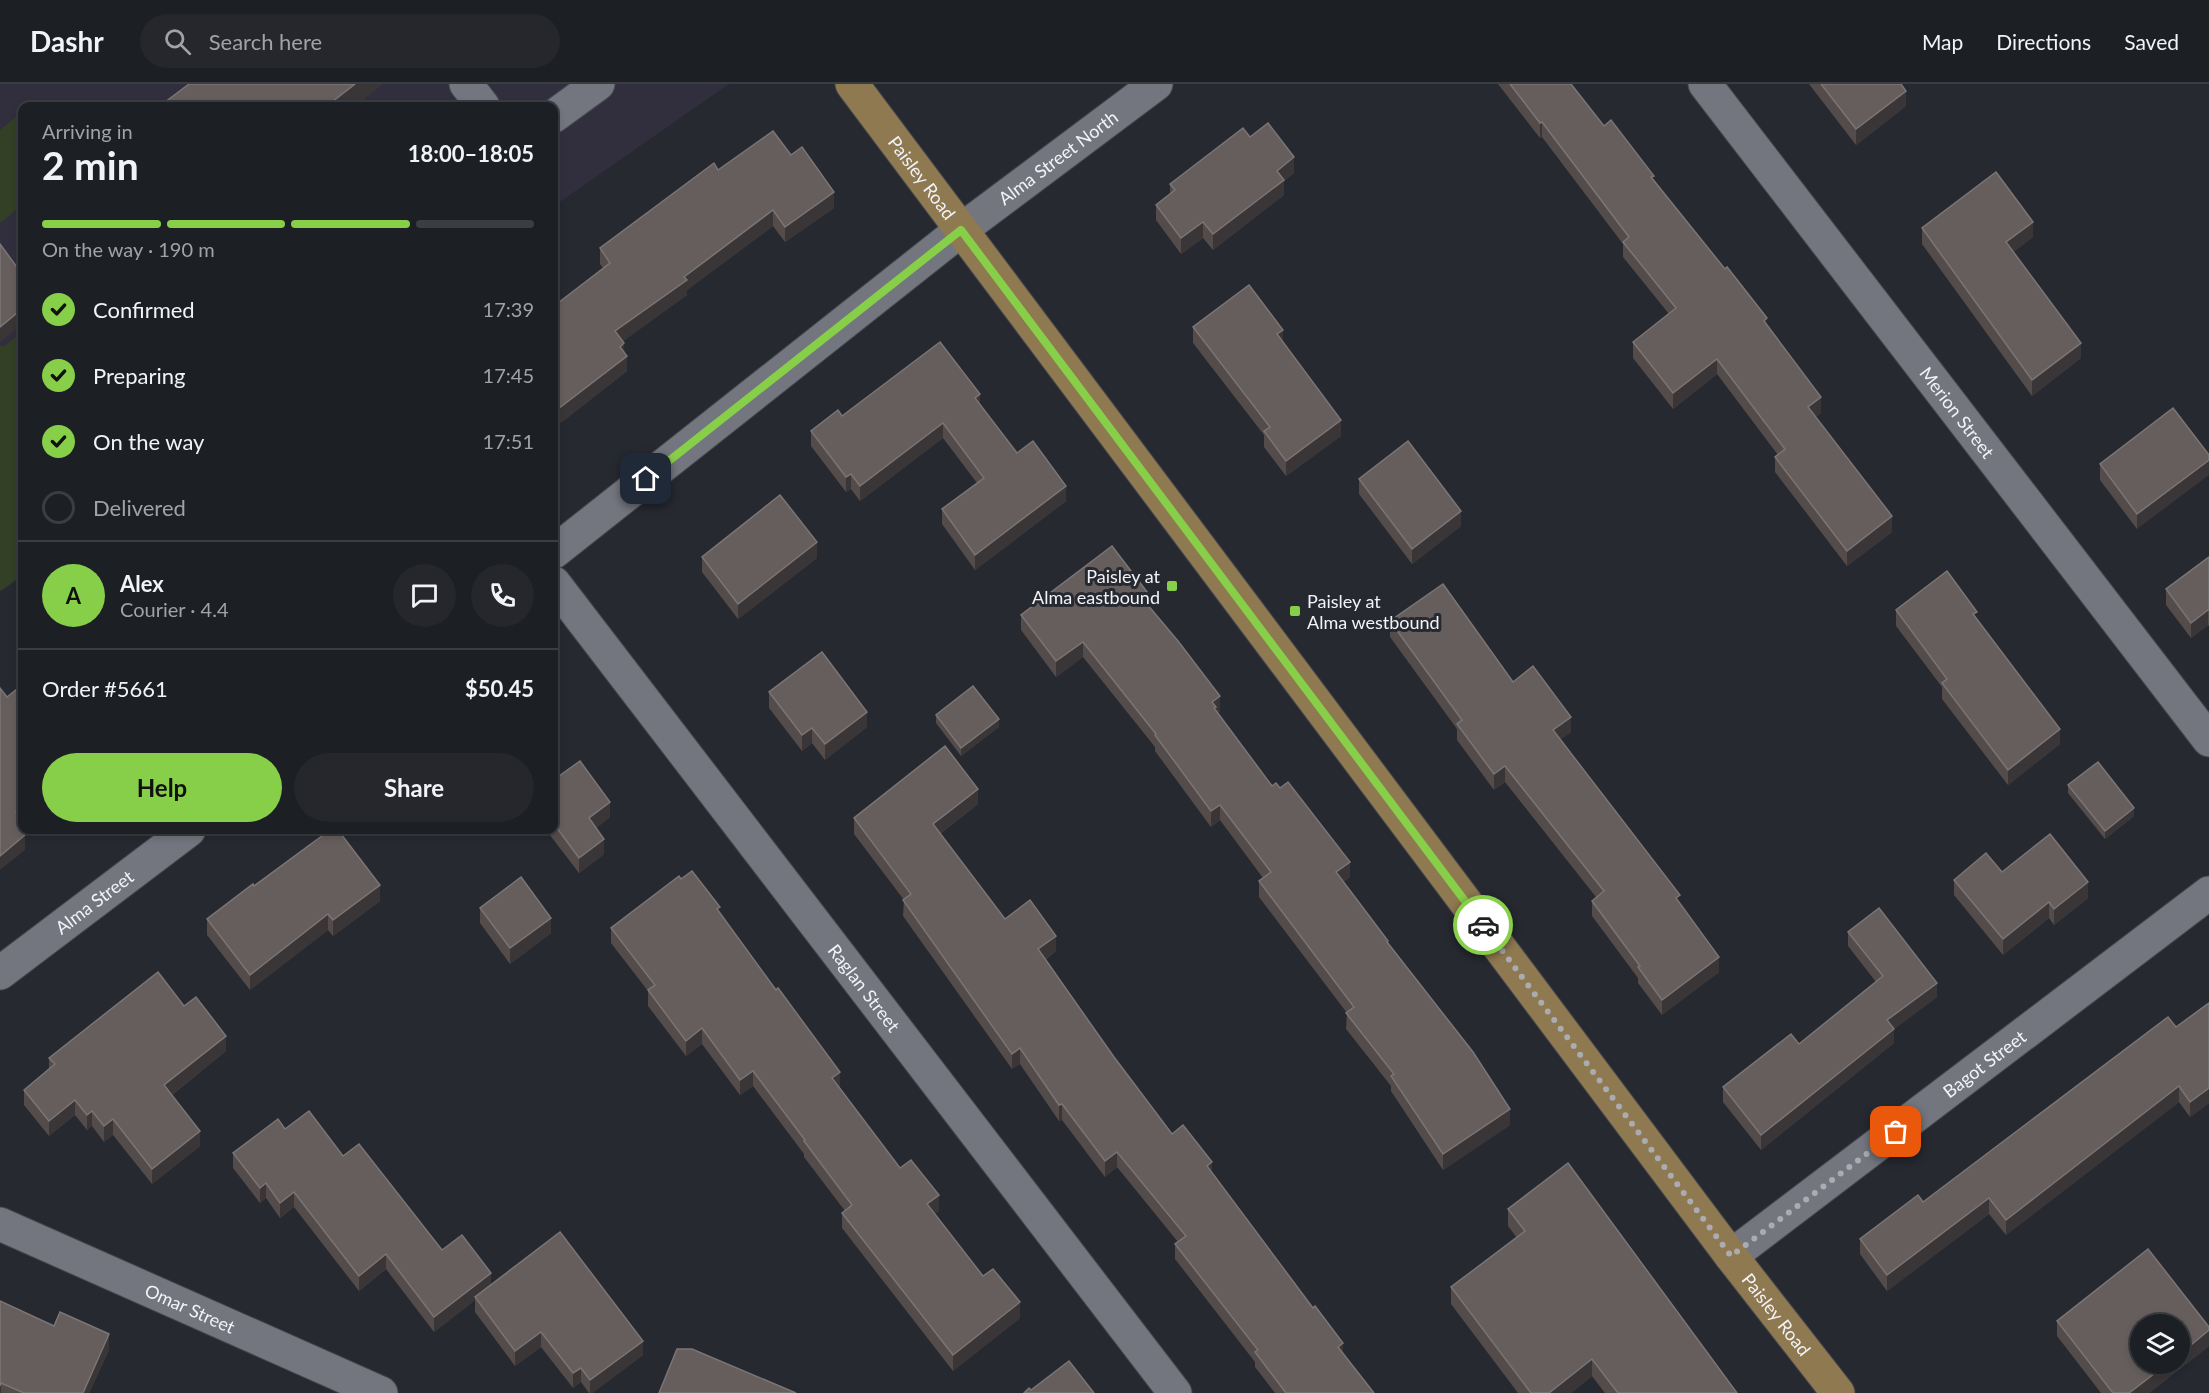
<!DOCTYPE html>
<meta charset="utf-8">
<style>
:root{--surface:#1c1f24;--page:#25272c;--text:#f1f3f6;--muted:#a0a2a6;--line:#3a3d41;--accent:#88cf49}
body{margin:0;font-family:Lato,sans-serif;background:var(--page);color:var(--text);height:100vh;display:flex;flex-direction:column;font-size:22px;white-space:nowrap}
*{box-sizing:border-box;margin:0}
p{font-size:20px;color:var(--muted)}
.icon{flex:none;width:33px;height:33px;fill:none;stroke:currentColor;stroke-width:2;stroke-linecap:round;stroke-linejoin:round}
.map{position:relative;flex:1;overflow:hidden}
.sheet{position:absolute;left:18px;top:18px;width:540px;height:732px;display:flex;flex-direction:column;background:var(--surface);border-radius:12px;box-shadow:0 3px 9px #0003,0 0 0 2px var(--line)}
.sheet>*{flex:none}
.fabs{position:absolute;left:2130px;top:1230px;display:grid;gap:12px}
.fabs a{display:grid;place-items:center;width:60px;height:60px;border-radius:50%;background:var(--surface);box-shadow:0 3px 9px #0003,0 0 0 2px var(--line);font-size:30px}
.pin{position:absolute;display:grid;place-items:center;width:51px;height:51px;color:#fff;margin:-26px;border-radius:12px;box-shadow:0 3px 9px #0006}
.courier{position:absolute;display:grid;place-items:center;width:60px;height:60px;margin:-30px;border:4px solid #88cf49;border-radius:50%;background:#fff;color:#222;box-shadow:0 2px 8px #0007}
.summary em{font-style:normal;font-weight:700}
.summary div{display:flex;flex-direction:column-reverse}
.summary{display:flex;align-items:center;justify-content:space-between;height:102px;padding:0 24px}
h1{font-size:39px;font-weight:700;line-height:45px}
.bar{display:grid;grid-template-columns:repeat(4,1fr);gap:9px 6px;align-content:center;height:72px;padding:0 24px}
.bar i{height:8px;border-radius:4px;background:var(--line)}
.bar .on{background:var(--accent)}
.bar p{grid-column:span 4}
.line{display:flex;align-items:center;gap:15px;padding:0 24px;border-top:2px solid var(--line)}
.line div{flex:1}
.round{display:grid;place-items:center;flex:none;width:63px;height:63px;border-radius:32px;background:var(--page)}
ol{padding:0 24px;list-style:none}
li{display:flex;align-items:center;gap:18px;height:66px}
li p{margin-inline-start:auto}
li .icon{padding:6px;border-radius:50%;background:var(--accent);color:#111;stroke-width:4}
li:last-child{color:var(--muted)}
li i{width:33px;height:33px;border:3px solid var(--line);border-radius:50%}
.button{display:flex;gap:12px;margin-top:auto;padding:12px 24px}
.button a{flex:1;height:69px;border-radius:36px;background:var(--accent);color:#111;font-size:24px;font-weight:700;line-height:69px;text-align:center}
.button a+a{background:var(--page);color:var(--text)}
header{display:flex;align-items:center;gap:36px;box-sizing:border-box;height:84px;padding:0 30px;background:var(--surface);border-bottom:2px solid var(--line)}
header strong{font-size:28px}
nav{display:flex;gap:33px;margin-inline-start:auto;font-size:21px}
.search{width:420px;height:54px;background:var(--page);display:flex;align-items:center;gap:15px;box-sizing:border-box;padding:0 21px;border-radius:33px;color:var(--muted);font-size:22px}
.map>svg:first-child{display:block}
</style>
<header>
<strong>Dashr</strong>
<div class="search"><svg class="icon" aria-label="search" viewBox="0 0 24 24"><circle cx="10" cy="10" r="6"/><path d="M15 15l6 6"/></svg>Search here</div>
<nav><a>Map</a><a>Directions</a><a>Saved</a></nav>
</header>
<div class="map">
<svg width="2209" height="1309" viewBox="0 0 2209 1309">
<rect width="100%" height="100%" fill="#262930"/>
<polygon fill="#312e3e" points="0,0 729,0 554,122 554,22 22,22 22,493 0,508"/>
<g fill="#334025">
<polygon points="22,28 22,121 0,139 0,46"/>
<polygon points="22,249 22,491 0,507 0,261 3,263"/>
</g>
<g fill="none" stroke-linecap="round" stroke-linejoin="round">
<g stroke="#45474e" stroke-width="35">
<g id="minor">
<polyline points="466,0 483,22"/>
<path id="s1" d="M1705 0 2209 656"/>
<polyline points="554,32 598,0"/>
<path id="s2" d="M554 468 961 146 1156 0"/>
<path id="s3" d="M554 499 1175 1309"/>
<path id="s4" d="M0 889 189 746"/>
<path id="s5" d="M0 1140 381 1309"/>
<path id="s6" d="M1731 1172 2209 809"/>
</g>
</g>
<g stroke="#45474e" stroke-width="35">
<g id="major">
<path id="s7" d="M852 0 1731 1172 1838 1309"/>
</g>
</g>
<use href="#minor" stroke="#73767e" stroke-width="33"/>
<use href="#major" stroke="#8f7950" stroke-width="33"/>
</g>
<g fill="#544c4a">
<polygon points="1498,0 1571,0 1604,42 1654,96 1767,242 1821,329 1815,333 1892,448 1847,482 1775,388 1775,373 1778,371 1717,290 1673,325 1633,274 1633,258 1669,230 1623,173 1623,160 1542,53 1540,54"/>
<polygon points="1809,0 1901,0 1906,22 1856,61"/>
<polygon points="1250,53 1294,89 1284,97 1284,111 1213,166 1203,154 1181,170 1156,136 1156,121 1170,110 1170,100"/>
<polygon points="791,71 834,124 785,158 773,142 687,206 687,211 623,257 627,287 554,344 554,222 603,184 600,180 600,164 718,86"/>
<polygon points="1922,144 2033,153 2013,168 2081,274 2032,312 1922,160"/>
<polygon points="1193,243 1283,258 1341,352 1286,392 1264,363 1264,351 1193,259"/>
<polygon points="980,320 1017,369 1066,417 975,486 942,440 942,425 977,399 943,354 860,417 851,405 846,408 811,362 811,347 842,332"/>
<polygon points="2173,324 2137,445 2100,396 2100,380"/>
<polygon points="1359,395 1461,442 1412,480 1359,410"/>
<polygon points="702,473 817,474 738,535 702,488"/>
<polygon points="2209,473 2209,542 2208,541 2191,554 2166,521 2166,505"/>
<polygon points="1147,521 1220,627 1218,629 1272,702 1350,793 1343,798 1388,859 1510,1041 1443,1086 1391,1007 1391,1002 1346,945 1347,929 1259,813 1259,797 1263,794 1220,736 1211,743 1155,667 1155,663 1083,573 1056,593 1021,546 1021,531"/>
<polygon points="1896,526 1977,535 2060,660 2008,701 1942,615 1942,603 1896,542"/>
<polygon points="1390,537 1513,598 1571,648 1561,655 1680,820 1719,888 1662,931 1638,899 1638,894 1592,832 1592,817 1596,813 1505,698 1494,706 1457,656 1457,645 1390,553"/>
<polygon points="769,608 867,643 825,676 812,659 802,667 769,624"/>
<polygon points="936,631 999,643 961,672 936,639"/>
<polygon points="554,684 559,692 610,733 596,744 604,770 579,789 546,746 554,746"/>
<polygon points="2068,701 2134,732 2105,755 2068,709"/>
<polygon points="978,720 940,750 1005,835 1056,867 1046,875 1114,973 1172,1050 1212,1089 1343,1269 1374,1309 1275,1309 1255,1283 1255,1278 1175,1175 1175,1160 1178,1158 1117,1083 1105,1093 1062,1036 1059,1037 1020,980 1012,985 903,832 904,816 854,750 854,734"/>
<polygon points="2002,788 2088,814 2054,841 2049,834 2003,871 1954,811 1954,796"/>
<polygon points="254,802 380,817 333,852 328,846 250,906 207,851 207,835"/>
<polygon points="480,824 551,849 510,880 480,839"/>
<polygon points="720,829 840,1004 900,1084 939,1127 935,1130 983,1192 1020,1234 953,1287 842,1144 842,1129 845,1127 804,1073 804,1070 753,1002 740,1011 702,960 686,972 648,922 648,907 611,859 611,844"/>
<polygon points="1848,848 1937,913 1894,945 1894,959 1761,1066 1723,1018 1723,1003 1799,960 1876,898 1848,862"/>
<polygon points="2209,919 2209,1019 2190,1033 2179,1018 2006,1151 1989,1130 1887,1207 1860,1170 1860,1155 1923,1118 2176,943"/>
<polygon points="184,922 226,967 172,1011 200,1062 152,1100 113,1051 104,1058 92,1042 87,1046 75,1031 49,1052 24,1021 24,1006 49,985 49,974"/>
<polygon points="285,1045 343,1072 442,1166 491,1201 643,1271 592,1309 589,1309 581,1298 573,1304 541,1263 515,1282 475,1228 475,1216 434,1248 386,1185 359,1207 294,1123 280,1134 266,1114 260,1119 233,1084 233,1069"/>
<polygon points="1508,1125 1737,1309 1605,1309 1592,1292 1571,1309 1518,1309 1451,1220 1451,1203 1517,1154 1508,1142"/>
<polygon points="0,1217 54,1242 109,1266 89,1309 0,1309"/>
<polygon points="2057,1237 2209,1243 2209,1262 2149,1309 2101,1309 2057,1252"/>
</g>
<g fill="#3a3638">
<polygon points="355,0 383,0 355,22 332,22 332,18"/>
<polygon points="1906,7 1906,22 1856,61 1856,45"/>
<polygon points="1542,38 1542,53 1540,54 1540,39"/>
<polygon points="1294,73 1294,89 1284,97 1284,111 1213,166 1213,150 1277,87"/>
<polygon points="834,108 834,124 785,158 785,143"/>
<polygon points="773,126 773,142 687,206 687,211 615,263 615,247 684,193"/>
<polygon points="1203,138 1203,154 1181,170 1181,154"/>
<polygon points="2033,138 2033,153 2006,174 2006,158"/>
<polygon points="22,225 22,241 0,258 0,243"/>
<polygon points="1283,246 1283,261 1277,250"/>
<polygon points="624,259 624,274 627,272 627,287 554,344 554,328"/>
<polygon points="2081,259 2081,274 2032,312 2032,296"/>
<polygon points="1717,275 1717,290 1673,325 1673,309"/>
<polygon points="980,310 980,325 975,314"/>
<polygon points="1821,313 1821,329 1808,339 1808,323"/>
<polygon points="1341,336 1341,352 1286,392 1286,377"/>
<polygon points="943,339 943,354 860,417 860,402"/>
<polygon points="2209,376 2209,391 2137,445 2137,430"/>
<polygon points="851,390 851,405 846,408 846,393"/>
<polygon points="1066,402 1066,417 975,486 975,471"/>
<polygon points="1461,427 1461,442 1412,480 1412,465"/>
<polygon points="1892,432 1892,448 1847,482 1847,467"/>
<polygon points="817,458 817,474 738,535 738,520"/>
<polygon points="1147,508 1147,524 1141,513"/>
<polygon points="2208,526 2208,541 2191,554 2191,539"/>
<polygon points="1083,558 1083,573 1056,593 1056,577"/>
<polygon points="1220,612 1220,627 1216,631 1212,618"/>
<polygon points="867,628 867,643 825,676 825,660"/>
<polygon points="1571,633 1571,648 1553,661 1553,646"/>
<polygon points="999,635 999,643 961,672 961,664"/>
<polygon points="812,644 812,659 802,667 802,651"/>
<polygon points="2060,645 2060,660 2008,701 2008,686"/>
<polygon points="1505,682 1505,698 1494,706 1494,690"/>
<polygon points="978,705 978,720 933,755 933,740"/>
<polygon points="610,718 610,733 589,749 589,734"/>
<polygon points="1220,721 1220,736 1211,743 1211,727"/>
<polygon points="22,724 22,738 16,728"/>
<polygon points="2134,724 2134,732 2105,755 2105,747"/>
<polygon points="22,740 22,746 25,746 25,766 0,786 0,772 19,743"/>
<polygon points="604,755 604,770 579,789 579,774"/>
<polygon points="1350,778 1350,793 1336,803 1336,788"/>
<polygon points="2088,798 2088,814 2054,841 2054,825"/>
<polygon points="380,801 380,817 333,852 333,836"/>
<polygon points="2049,818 2049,834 2003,871 2003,855"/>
<polygon points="328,830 328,846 250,906 250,891"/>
<polygon points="551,834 551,849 510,880 510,864"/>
<polygon points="1056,852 1056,867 1038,880 1038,865"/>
<polygon points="1719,873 1719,888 1662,931 1662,916"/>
<polygon points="1937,899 1937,913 1894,945 1894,959 1761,1066 1761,1051 1887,936"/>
<polygon points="702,944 702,960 686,972 686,957"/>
<polygon points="226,952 226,967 164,1017 164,1001"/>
<polygon points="1020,964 1020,980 1012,985 1012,970"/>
<polygon points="753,987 753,1002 740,1011 740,996"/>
<polygon points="840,988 840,1003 832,1009 832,994"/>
<polygon points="2179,1002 2179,1018 2006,1151 2006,1136"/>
<polygon points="2209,1004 2209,1019 2190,1033 2190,1018"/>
<polygon points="75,1016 75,1031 49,1052 49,1037"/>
<polygon points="1062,1020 1062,1036 1059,1037 1059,1021"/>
<polygon points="1510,1025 1510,1041 1443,1086 1443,1070"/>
<polygon points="92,1027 92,1042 87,1046 87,1031"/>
<polygon points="113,1035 113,1051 104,1058 104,1042"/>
<polygon points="200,1047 200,1062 152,1100 152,1085"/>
<polygon points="1117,1068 1117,1083 1105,1093 1105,1077"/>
<polygon points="1212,1078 1212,1093 1207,1082"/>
<polygon points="266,1099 266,1114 260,1119 260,1104"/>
<polygon points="294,1108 294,1123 280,1134 280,1119"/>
<polygon points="939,1111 939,1127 927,1136 927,1120"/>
<polygon points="1989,1114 1989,1130 1887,1207 1887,1191"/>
<polygon points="386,1170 386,1185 359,1207 359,1192"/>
<polygon points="491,1189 491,1204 475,1213 475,1216 434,1248 434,1233"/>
<polygon points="1020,1218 1020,1234 953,1287 953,1271"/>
<polygon points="2209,1246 2209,1262 2149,1309 2129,1309 2167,1280 2180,1280 2180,1270"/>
<polygon points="541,1248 541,1263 515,1282 515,1267"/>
<polygon points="109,1250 109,1266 89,1309 83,1309"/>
<polygon points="643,1257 643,1271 592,1309 590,1309 590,1296"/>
<polygon points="1343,1259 1343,1274 1338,1263"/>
<polygon points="1592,1275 1592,1292 1571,1309 1549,1309"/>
<polygon points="581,1284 581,1298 573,1304 573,1289"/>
<polygon points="1,1299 1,1309 0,1309 0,1302"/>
</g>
<g fill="#655e5d" stroke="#7b7575" stroke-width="1.5">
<polygon points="189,0 355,0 332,18 336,22 160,22"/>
<polygon points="1510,0 1571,0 1604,42 1611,36 1654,92 1651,93 1725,185 1727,183 1767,234 1764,237 1821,313 1808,323 1892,432 1847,467 1775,373 1785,365 1717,275 1673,309 1633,258 1676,224 1623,158 1629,153 1542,38 1540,39"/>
<polygon points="1821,0 1901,0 1906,7 1856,45"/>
<polygon points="1268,39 1294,73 1277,87 1284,96 1213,150 1203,138 1181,154 1156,121 1175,106 1170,100 1243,44 1250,53"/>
<polygon points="773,47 791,71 802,63 834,108 785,143 773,126 684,193 687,196 615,247 624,259 620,263 627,272 554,328 554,222 610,179 600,164 714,79 718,86"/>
<polygon points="1996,88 2033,138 2006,158 2081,259 2032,296 1922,144"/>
<polygon points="0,160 22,190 22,225 0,243"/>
<polygon points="1249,201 1283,246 1277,250 1341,336 1286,377 1264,347 1270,343 1193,243"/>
<polygon points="940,258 980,310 975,314 1017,369 1033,357 1066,402 975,471 942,425 984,394 943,339 860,402 851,390 846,393 811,347 838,326 842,332"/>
<polygon points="2173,324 2209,371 2209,376 2137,430 2100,380"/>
<polygon points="1408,357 1461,427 1412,465 1359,395"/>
<polygon points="780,411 817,458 738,520 702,473"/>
<polygon points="1112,462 1147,508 1141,513 1178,557 1220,612 1212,618 1216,623 1214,624 1272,702 1276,699 1280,704 1288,698 1350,778 1336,788 1388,857 1387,858 1473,968 1510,1025 1443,1070 1391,992 1394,990 1346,929 1354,923 1259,797 1271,788 1220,721 1211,727 1155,651 1156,650 1083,558 1056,577 1021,531"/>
<polygon points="2209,473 2209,526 2208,526 2191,539 2166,505"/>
<polygon points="1947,487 1977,528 1973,530 2060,645 2008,686 1942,599 1947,595 1896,526"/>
<polygon points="1443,500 1513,598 1533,582 1571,633 1553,646 1680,811 1676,814 1719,873 1662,916 1638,883 1640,882 1592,817 1604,807 1505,682 1494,690 1457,640 1462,636 1390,537"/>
<polygon points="822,568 867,628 825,660 812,644 802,651 769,608"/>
<polygon points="22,601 22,724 16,728 22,736 22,740 19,743 25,751 0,772 0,604 7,613"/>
<polygon points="973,602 999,635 961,664 936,631"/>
<polygon points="945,662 978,705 933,740 1005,835 1030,816 1056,852 1038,865 1114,973 1172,1050 1183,1041 1212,1078 1207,1082 1313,1224 1315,1222 1343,1259 1338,1263 1374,1309 1286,1309 1255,1268 1258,1266 1175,1160 1186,1152 1117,1068 1105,1077 1062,1020 1059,1021 1020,964 1012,970 903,816 911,810 854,734"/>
<polygon points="580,677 610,718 589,734 604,755 579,774 554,740 554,684 559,692"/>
<polygon points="2098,678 2134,724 2105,747 2068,701"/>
<polygon points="330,746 338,746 380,801 333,836 328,830 250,891 207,835 253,800 254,802"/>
<polygon points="2050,750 2088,798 2054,825 2049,818 2003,855 1954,796 1986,769 2002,788"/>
<polygon points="692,787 720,823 717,825 776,906 778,904 840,988 832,994 900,1084 911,1076 939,1111 927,1120 983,1192 993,1185 1020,1218 953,1271 842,1129 852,1121 804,1057 805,1056 753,987 740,996 702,944 686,957 648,906 655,901 611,844 679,792 681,795"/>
<polygon points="521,793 551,834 510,864 480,824"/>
<polygon points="1879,824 1937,899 1887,936 1894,945 1761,1051 1723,1003 1791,950 1799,960 1883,892 1848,848"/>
<polygon points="158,888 184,922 196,913 226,952 164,1001 200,1047 152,1085 113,1035 104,1042 92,1027 87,1031 75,1016 49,1037 24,1006 55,980 49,974"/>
<polygon points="2209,919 2209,1004 2190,1018 2179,1002 2006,1136 1989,1114 1887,1191 1860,1155 1918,1111 1923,1118 2168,933 2176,943"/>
<polygon points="309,1027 343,1072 359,1060 442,1166 462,1151 491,1189 434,1233 386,1170 359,1192 294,1108 280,1119 266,1099 260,1104 233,1069 278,1035 285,1045"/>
<polygon points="1568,1079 1737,1309 1618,1309 1592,1275 1549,1309 1531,1309 1451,1203 1525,1147 1508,1125"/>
<polygon points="560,1148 643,1257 590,1296 581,1284 573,1289 541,1248 515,1267 475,1213"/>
<polygon points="2148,1165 2209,1243 2209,1246 2180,1270 2180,1240 2140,1240 2140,1280 2167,1280 2129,1309 2113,1309 2057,1237"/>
<polygon points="0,1217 54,1242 60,1228 109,1250 83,1309 24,1309 1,1299 0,1302"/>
<polygon points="677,1265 692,1265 796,1309 659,1309"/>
<polygon points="1069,1277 1094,1309 1024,1309 1029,1304 1031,1306"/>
</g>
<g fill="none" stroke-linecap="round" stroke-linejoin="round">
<polyline stroke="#aaacb2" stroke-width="6" stroke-dasharray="0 10.8" points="1483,841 1731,1172 1896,1048"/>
<polyline stroke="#88cf49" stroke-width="8" points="646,395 961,146 1483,841"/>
</g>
<g fill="#88cf49" stroke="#262930" stroke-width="2">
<rect x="1166" y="496" width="12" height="12" rx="3"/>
<rect x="1289" y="521" width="12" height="12" rx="3"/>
</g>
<g text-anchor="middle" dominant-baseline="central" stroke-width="6" stroke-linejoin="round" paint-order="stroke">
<g font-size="18" fill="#f1f3f8" stroke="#262930">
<text stroke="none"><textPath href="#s2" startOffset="640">Alma Street North</textPath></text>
<text stroke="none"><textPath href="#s7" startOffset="117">Paisley Road</textPath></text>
<text stroke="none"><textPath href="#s1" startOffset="414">Merion Street</textPath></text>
<text stroke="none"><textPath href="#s4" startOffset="118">Alma Street</textPath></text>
<text stroke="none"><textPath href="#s3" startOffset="510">Raglan Street</textPath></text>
<text stroke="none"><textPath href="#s6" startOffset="318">Bagot Street</textPath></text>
<text stroke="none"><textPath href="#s5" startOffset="208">Omar Street</textPath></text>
<text stroke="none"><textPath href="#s7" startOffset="1539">Paisley Road</textPath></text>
</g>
<g font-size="18" fill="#f1f3f8" stroke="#262930" text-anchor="end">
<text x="1160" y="492">Paisley at<tspan x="1160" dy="21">Alma eastbound</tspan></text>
<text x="1307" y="517" text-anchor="start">Paisley at<tspan x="1307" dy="21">Alma westbound</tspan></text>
</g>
</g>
</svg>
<div class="fabs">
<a><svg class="icon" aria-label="layers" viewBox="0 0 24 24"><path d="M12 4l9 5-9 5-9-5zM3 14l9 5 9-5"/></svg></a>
</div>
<div class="pin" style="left:1896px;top:1048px;background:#ea580c"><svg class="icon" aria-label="bag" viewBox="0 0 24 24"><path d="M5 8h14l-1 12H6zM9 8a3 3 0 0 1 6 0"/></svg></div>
<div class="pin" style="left:646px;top:395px;background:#1f2937"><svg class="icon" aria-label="home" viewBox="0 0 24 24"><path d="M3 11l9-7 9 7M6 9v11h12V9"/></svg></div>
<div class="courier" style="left:1483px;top:841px"><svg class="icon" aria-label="car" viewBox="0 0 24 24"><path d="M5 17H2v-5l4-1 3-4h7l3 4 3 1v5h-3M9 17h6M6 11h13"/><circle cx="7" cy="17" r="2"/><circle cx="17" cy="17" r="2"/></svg></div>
<section class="sheet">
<div class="summary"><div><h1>2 min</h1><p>Arriving in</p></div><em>18:00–18:05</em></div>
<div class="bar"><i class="on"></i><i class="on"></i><i class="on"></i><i></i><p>On the way · 190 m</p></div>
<ol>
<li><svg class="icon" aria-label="check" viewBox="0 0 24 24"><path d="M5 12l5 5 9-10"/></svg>Confirmed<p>17:39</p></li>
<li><svg class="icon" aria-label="check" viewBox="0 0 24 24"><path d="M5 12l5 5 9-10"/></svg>Preparing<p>17:45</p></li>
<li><svg class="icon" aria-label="check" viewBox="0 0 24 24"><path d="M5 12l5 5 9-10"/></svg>On the way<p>17:51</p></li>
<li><i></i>Delivered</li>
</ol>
<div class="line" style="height:108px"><b class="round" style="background:var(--accent);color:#111">A</b><div><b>Alex</b><p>Courier · 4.4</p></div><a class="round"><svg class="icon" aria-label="chat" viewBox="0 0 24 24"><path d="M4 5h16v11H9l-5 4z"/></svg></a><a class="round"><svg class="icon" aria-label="phone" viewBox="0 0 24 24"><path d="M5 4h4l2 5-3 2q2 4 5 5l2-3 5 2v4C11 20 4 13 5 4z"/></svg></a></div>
<div class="line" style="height:78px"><div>Order #5661</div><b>$50.45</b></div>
<div class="button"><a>Help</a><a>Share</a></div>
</section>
</div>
